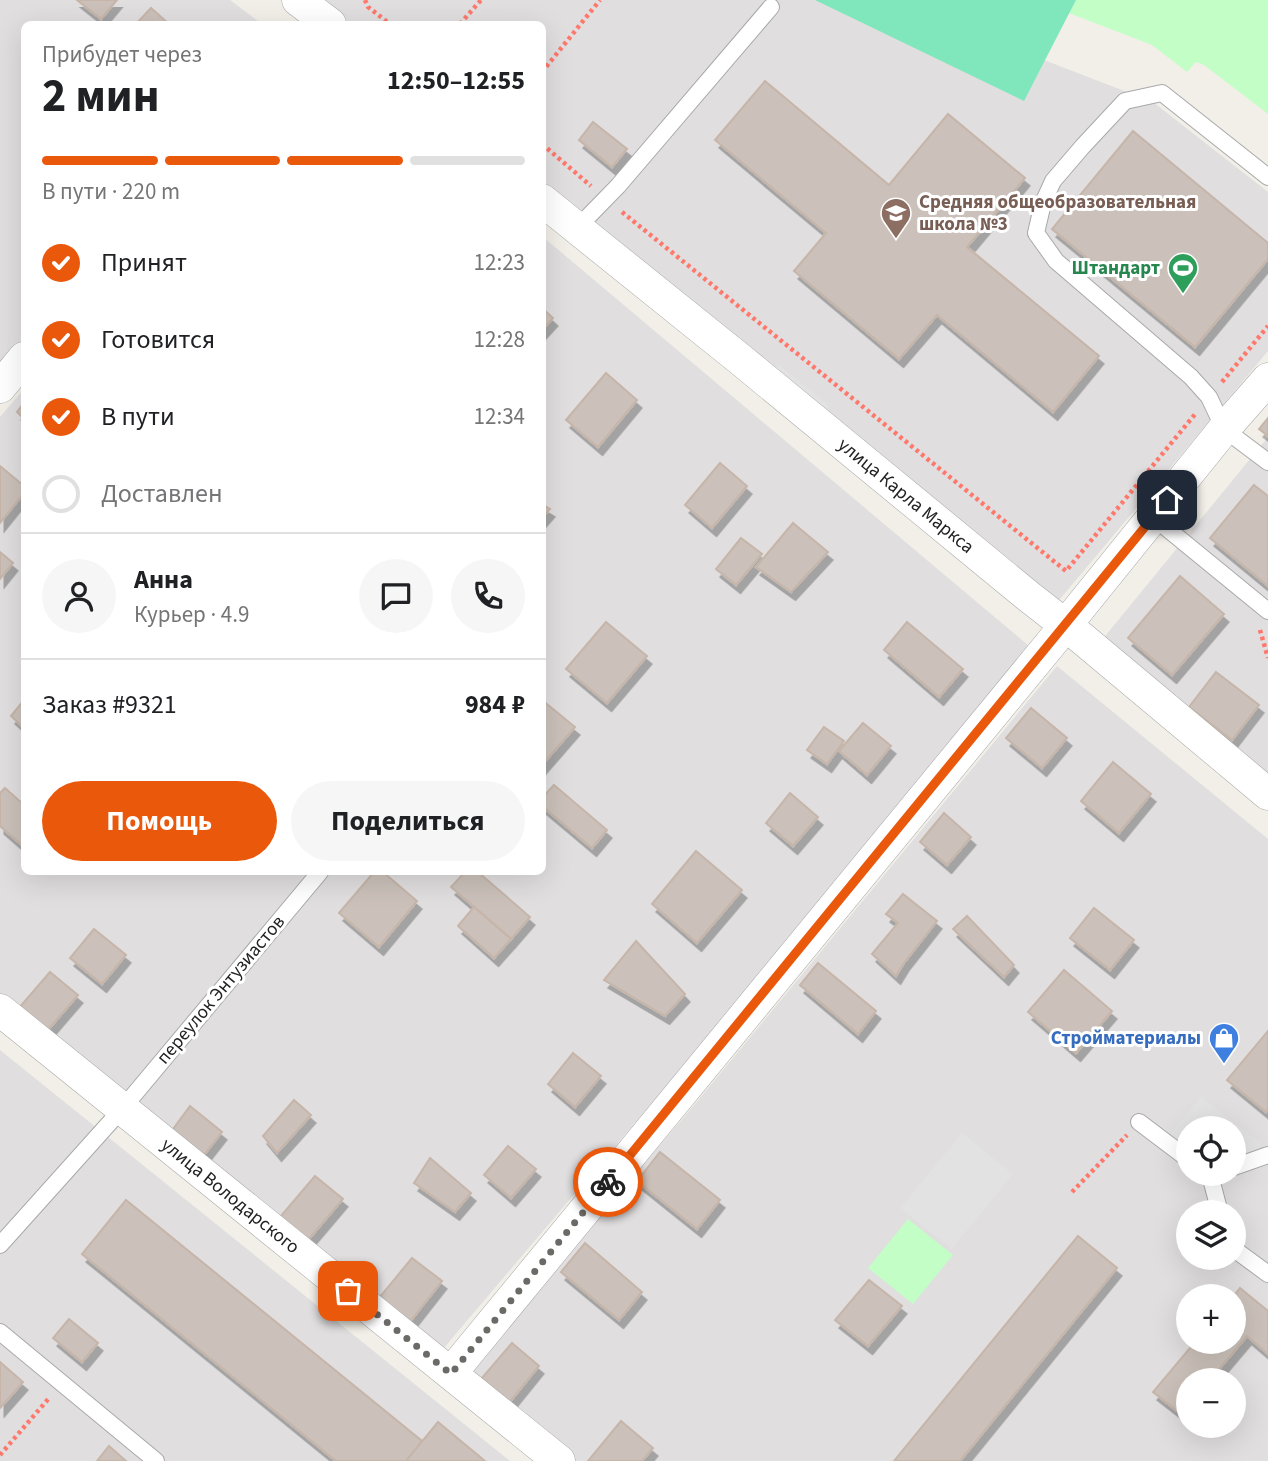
<!DOCTYPE html>
<html lang="ru">
<meta charset="utf-8">
<style>
:root{--surface:#fff;--page:#f6f6f6;--text:#202124;--muted:#757577;--line:#e0e0e0;--accent:#ea580c}
body{margin:0;font-family:"Source Sans 3",sans-serif;background:var(--page);color:var(--text);height:100vh;display:flex;flex-direction:column;font-size:26px;white-space:nowrap}
*{box-sizing:border-box;margin:0}
p{font-size:23px;color:var(--muted)}
.icon{flex:none;width:38px;height:38px;fill:none;stroke:currentColor;stroke-width:2;stroke-linecap:round;stroke-linejoin:round}
.map{position:relative;flex:1;overflow:hidden}
.drawer{position:absolute;left:21px;top:21px;width:525px;height:854px;display:flex;flex-direction:column;background:var(--surface);border-radius:10px;box-shadow:0 7px 28px #0002}
.drawer>*{flex:none}
.fabs{position:absolute;left:1176px;top:1116px;display:grid;gap:14px}
.fabs a{display:grid;place-items:center;width:70px;height:70px;border-radius:50%;background:var(--surface);box-shadow:0 7px 28px #0002;font-size:35px}
.pin{position:absolute;display:grid;place-items:center;width:60px;height:60px;color:#fff;margin:-30px;border-radius:14px;box-shadow:0 4px 10px #0006}
.courier{position:absolute;display:grid;place-items:center;width:70px;height:70px;margin:-35px;border:5px solid #ea580c;border-radius:50%;background:#fff;color:#222;box-shadow:0 2px 9px #0007}
.headline em{font-style:normal;font-weight:700}
.headline div{display:flex;flex-direction:column-reverse}
.headline{display:flex;align-items:center;justify-content:space-between;height:119px;padding:0 21px}
h1{font-size:46px;font-weight:700;line-height:52px}
.bar{display:grid;grid-template-columns:repeat(4,1fr);gap:10px 7px;align-content:center;height:84px;padding:0 21px}
.bar i{height:9px;border-radius:5px;background:var(--line)}
.bar .active{background:var(--accent)}
.bar p{grid-column:span 4}
.line{display:flex;align-items:center;gap:18px;padding:0 21px;border-top:2px solid var(--line)}
.line div{flex:1}
.round{display:grid;place-items:center;flex:none;width:74px;height:74px;border-radius:37px;background:var(--page)}
ol{padding:0 21px;list-style:none}
li{display:flex;align-items:center;gap:21px;height:77px}
li p{margin-inline-start:auto}
li .icon{padding:7px;border-radius:50%;background:var(--accent);color:#fff;stroke-width:4}
li:last-child{color:var(--muted)}
li i{width:38px;height:38px;border:4px solid var(--line);border-radius:50%}
.primary-button{display:flex;gap:14px;margin-top:auto;padding:14px 21px}
.primary-button a{flex:1;height:80px;border-radius:42px;background:var(--accent);color:#fff;font-size:28px;font-weight:700;line-height:80px;text-align:center}
.primary-button a+a{background:var(--page);color:var(--text)}
.map>svg:first-child{display:block}
</style>
<div class="map">
<svg width="1268" height="1461" viewBox="0 0 1268 1461">
<defs>
<filter id="shadow"><feDropShadow dx="4.5" dy="8" stdDeviation="0" flood-color="#0004"/></filter>
</defs>
<rect width="100%" height="100%" fill="#f2efe8"/>
<g fill="#e0dedf" fill-rule="evenodd">
<polygon points="0,0 230,0 262,24 24,24 24,346 0,375"/>
<polygon points="310,0 888,0 1153,102 1268,192 1268,351 1055,605 543,183 542,24 343,24"/>
<polygon points="543,237 1035,651 443,1349 0,1001 0,417 24,389 24,872 542,872"/>
<polygon points="1268,437 1268,778 1102,640"/>
<path d="M1057 666 1268 839V1461H574L465 1373 685 1116ZM1188 1129H1234V1174H1188ZM1188 1213H1234V1258H1188ZM1188 1297H1234V1342H1188ZM1188 1381H1234V1426H1188Z"/>
<polygon points="0,1050 510,1461 0,1461"/>
</g>
<g fill="#c3fec7">
<polygon points="1035,0 1268,0 1268,114 1204,65 1196,62 1187,72 1152,45"/>
<polygon points="908,1219 953,1255 913,1304 868,1268"/>
</g>
<polygon fill="#80e7bd" points="815,0 1076,0 1024,101"/>
<g fill="#e2e2e2">
<polygon points="778,364 830,406 814,423 764,381"/>
<polygon points="1201,1097 1262,1144 1230,1180 1223,1174 1234,1174 1234,1129 1188,1129 1188,1148 1170,1134"/>
<polygon points="962,1133 1013,1174 952,1249 900,1208"/>
</g>
<g fill="#cbc1ba" stroke="#c6b5a8" stroke-width="2" filter="url(#shadow)">
<polygon points="77,0 117,0 101,19"/>
<polygon points="151,8 169,24 136,24"/>
<polygon points="765,81 889,185 948,114 1025,178 967,247 1099,356 1053,412 937,315 899,359 794,271 826,233 715,140"/>
<polygon points="593,122 627,149 612,167 579,140"/>
<polygon points="1133,131 1268,243 1268,259 1195,347 1052,229"/>
<polygon points="542,308 553,318 542,330"/>
<polygon points="606,373 637,400 598,447 566,420"/>
<polygon points="24,403 24,419 17,412"/>
<polygon points="1268,418 1268,436 1259,429"/>
<polygon points="720,463 747,486 712,528 685,505"/>
<polygon points="0,466 24,486 24,493 0,523"/>
<polygon points="1254,485 1268,496 1268,586 1210,538"/>
<polygon points="542,504 550,509 542,518"/>
<polygon points="793,523 828,552 791,592 756,567"/>
<polygon points="741,538 762,554 736,585 716,569"/>
<polygon points="0,552 13,563 0,579"/>
<polygon points="1180,576 1224,614 1172,675 1128,638"/>
<polygon points="606,622 647,656 607,703 566,669"/>
<polygon points="907,622 963,669 939,697 884,650"/>
<polygon points="1216,672 1259,705 1232,740 1189,707"/>
<polygon points="24,700 24,728 11,716"/>
<polygon points="542,700 575,727 542,765"/>
<polygon points="1031,708 1067,738 1042,768 1006,738"/>
<polygon points="863,723 891,746 867,775 839,751"/>
<polygon points="824,727 844,741 827,764 807,750"/>
<polygon points="1113,762 1151,794 1119,833 1081,801"/>
<polygon points="554,785 607,830 592,848 542,806 542,798"/>
<polygon points="5,788 24,805 24,847 0,826 0,793"/>
<polygon points="790,793 818,817 793,846 766,823"/>
<polygon points="944,813 971,837 947,865 920,842"/>
<polygon points="696,851 742,890 697,943 652,904"/>
<polygon points="374,872 383,872 417,901 379,947 339,913"/>
<polygon points="465,872 478,872 530,917 511,939 451,887"/>
<polygon points="903,894 937,921 904,963 896,976 872,954 898,923 886,914"/>
<polygon points="474,907 511,939 494,958 458,926"/>
<polygon points="1094,908 1134,940 1110,970 1070,938"/>
<polygon points="967,916 1014,965 1004,977 953,929"/>
<polygon points="94,929 126,955 102,984 70,958"/>
<polygon points="636,941 685,994 665,1016 604,980"/>
<polygon points="818,963 876,1011 858,1034 800,985"/>
<polygon points="1064,970 1112,1011 1076,1053 1028,1012"/>
<polygon points="50,972 78,995 41,1038 13,1015"/>
<polygon points="1268,1031 1268,1109 1266,1112 1227,1080"/>
<polygon points="573,1053 601,1076 575,1107 548,1084"/>
<polygon points="294,1100 311,1115 277,1153 263,1136"/>
<polygon points="190,1106 222,1132 196,1165 165,1140"/>
<polygon points="508,1146 536,1169 511,1198 484,1175"/>
<polygon points="660,1152 720,1200 697,1229 637,1181"/>
<polygon points="430,1158 471,1193 455,1212 414,1183"/>
<polygon points="315,1176 343,1199 308,1240 280,1217"/>
<polygon points="126,1200 422,1441 406,1461 336,1461 82,1254"/>
<polygon points="1078,1236 1117,1268 960,1461 894,1461"/>
<polygon points="585,1243 642,1292 619,1320 561,1272"/>
<polygon points="412,1258 442,1281 405,1328 374,1304"/>
<polygon points="869,1280 902,1306 868,1346 835,1320"/>
<polygon points="1240,1288 1268,1311 1268,1354 1247,1336 1209,1381 1188,1381 1188,1406 1181,1414 1153,1392 1195,1342 1234,1342 1233,1297"/>
<polygon points="69,1319 98,1343 82,1362 53,1338"/>
<polygon points="512,1343 539,1366 504,1409 476,1385"/>
<polygon points="0,1362 23,1382 0,1408"/>
<polygon points="621,1421 653,1448 642,1461 588,1461"/>
<polygon points="438,1422 485,1461 406,1461"/>
<polygon points="109,1446 126,1461 97,1461"/>
</g>
<g fill="none" stroke-linecap="round" stroke-linejoin="round">
<g stroke="#a9a9a9" stroke-width="18">
<g id="lane">
<polyline points="1268,177 1162,93 1125,101 1083,146 1053,181 1043,203 1036,233 1056,261 1191,377 1209,397 1224,429 1268,462"/>
<polyline points="577,228 618,186 771,7"/>
<polyline points="1153,517 1268,611"/>
<polyline points="1139,1122 1188,1159"/>
<polyline points="1234,1167 1268,1155"/>
<polyline points="1210,1175 1220,1213"/>
<polyline points="0,1245 122,1109 320,872"/>
<polyline points="1234,1249 1268,1274"/>
<polyline points="0,1332 156,1461"/>
</g>
</g>
<g stroke="#a9a9a9" stroke-width="33">
<g id="street">
<polyline points="298,0 330,24"/>
<path id="s1" d="M542 200 741 360 1028 596 1078 635 1268 794"/>
<polyline points="0,387 24,358"/>
<path id="s2" d="M0 1010 559 1461"/>
<polyline points="451,1373 1052,642 1224,429 1268,379"/>
</g>
</g>
<g stroke="#ff786c" stroke-width="4.5" stroke-dasharray="3.5 3.5" stroke-linecap="butt">
<polyline points="365,0 368,7 390,24"/>
<polyline points="460,24 481,0"/>
<polyline points="542,72 600,0"/>
<polyline points="542,144 591,186"/>
<polyline points="622,212 1066,571 1196,413"/>
<polyline points="1222,382 1268,326"/>
<polyline points="1260,630 1268,658"/>
<polyline points="1072,1192 1127,1135"/>
<polyline points="0,1455 50,1397"/>
</g>
<use href="#lane" stroke="#fff" stroke-width="16"/>
<use href="#street" stroke="#fff" stroke-width="32"/>
</g>
<g fill="none" stroke-linecap="round" stroke-linejoin="round">
<polyline stroke="#6b6a67" stroke-width="7" stroke-dasharray="0 12.6" points="348,1291 451,1374 608,1182"/>
<polyline stroke="#ea580c" stroke-width="9" points="608,1182 1167,500"/>
</g>
<defs>
<g id="school-pin" transform="scale(1.575)"><path d="M0 17L-7.5 6A9.5 9.5 0 1 1 7.5 6Z" fill="#8d6e63" stroke="#fff"/><path d="M0-5L7-2L0 1L-7-2ZM-4 1L0 2.5L4 1V4Q0 6-4 4Z" fill="#fff"/></g>
<g id="stadium-pin" transform="scale(1.575)"><path d="M0 17L-7.5 6A9.5 9.5 0 1 1 7.5 6Z" fill="#2e9e5b" stroke="#fff"/><path d="M0-5a6.5 5 0 1 0 0 10a6.5 5 0 1 0 0-10ZM-3.5-1.8h7v3.6h-7Z" fill="#fff"/></g>
<g id="shop-pin" transform="scale(1.575)"><path d="M0 17L-7.5 6A9.5 9.5 0 1 1 7.5 6Z" fill="#3f7fe0" stroke="#fff"/><path d="M-5-2.5h2.3a2.7 3.5 0 0 1 5.4 0H5L5.5 6h-11ZM-1.5-2.5h3a1.5 2.3 0 0 0-3 0Z" fill="#fff"/></g>
</defs>
<g fill-rule="evenodd">
<use href="#school-pin" x="896" y="213"/>
<use href="#stadium-pin" x="1183" y="268"/>
<use href="#shop-pin" x="1224" y="1038"/>
</g>
<g text-anchor="middle" dominant-baseline="central" stroke-width="6" stroke-linejoin="round" paint-order="stroke">
<g font-size="19" font-weight="bold" fill="#785e54" stroke="#fff" text-anchor="start">
<text x="919" y="202">Средняя общеобразовательная<tspan x="919" dy="22">школа №3</tspan></text>
</g>
<g font-size="19" font-weight="bold" fill="#27864d" stroke="#fff" text-anchor="end">
<text x="1160" y="268">Штандарт</text>
</g>
<g font-size="19" fill="#222" stroke="#fff">
<text stroke="none"><textPath href="#s1" startOffset="469">улица Карла Маркса</textPath></text>
<text transform="translate(221 990) rotate(-50)">переулок Энтузиастов</text>
<text stroke="none"><textPath href="#s2" startOffset="296">улица Володарского</textPath></text>
</g>
<g font-size="19" font-weight="bold" fill="#366cbe" stroke="#fff" text-anchor="end">
<text x="1201" y="1038">Стройматериалы</text>
</g>
</g>
</svg>
<div class="fabs">
<a><svg class="icon" aria-label="locate" viewBox="0 0 24 24"><circle cx="12" cy="12" r="6"/><path d="M12 2v4M12 18v4M2 12h4M18 12h4"/></svg></a>
<a><svg class="icon" aria-label="layers" viewBox="0 0 24 24"><path d="M12 4l9 5-9 5-9-5zM3 14l9 5 9-5"/></svg></a>
<a>+</a>
<a>−</a>
</div>
<div class="pin" style="left:348px;top:1291px;background:#ea580c"><svg class="icon" aria-label="bag" viewBox="0 0 24 24"><path d="M5 8h14l-1 12H6zM9 8a3 3 0 0 1 6 0"/></svg></div>
<div class="pin" style="left:1167px;top:500px;background:#1f2937"><svg class="icon" aria-label="home" viewBox="0 0 24 24"><path d="M3 11l9-7 9 7M6 9v11h12V9"/></svg></div>
<div class="courier" style="left:608px;top:1182px"><svg class="icon" aria-label="bike" viewBox="0 0 24 24"><circle cx="6" cy="16" r="4"/><circle cx="18" cy="16" r="4"/><path d="M6 16l4-8h5l3 8M10 8l3 8H6M13 5h3"/></svg></div>
<section class="drawer">
<div class="headline"><div><h1>2 мин</h1><p>Прибудет через</p></div><em>12:50–12:55</em></div>
<div class="bar"><i class="active"></i><i class="active"></i><i class="active"></i><i></i><p>В пути · 220 m</p></div>
<ol>
<li><svg class="icon" aria-label="check" viewBox="0 0 24 24"><path d="M5 12l5 5 9-10"/></svg>Принят<p>12:23</p></li>
<li><svg class="icon" aria-label="check" viewBox="0 0 24 24"><path d="M5 12l5 5 9-10"/></svg>Готовится<p>12:28</p></li>
<li><svg class="icon" aria-label="check" viewBox="0 0 24 24"><path d="M5 12l5 5 9-10"/></svg>В пути<p>12:34</p></li>
<li><i></i>Доставлен</li>
</ol>
<div class="line" style="height:126px"><a class="round"><svg class="icon" aria-label="person" viewBox="0 0 24 24"><circle cx="12" cy="8" r="4"/><path d="M4 21q1-7 8-7t8 7"/></svg></a><div><b>Анна</b><p>Курьер · 4.9</p></div><a class="round"><svg class="icon" aria-label="chat" viewBox="0 0 24 24"><path d="M4 5h16v11H9l-5 4z"/></svg></a><a class="round"><svg class="icon" aria-label="phone" viewBox="0 0 24 24"><path d="M5 4h4l2 5-3 2q2 4 5 5l2-3 5 2v4C11 20 4 13 5 4z"/></svg></a></div>
<div class="line" style="height:91px"><div>Заказ #9321</div><b>984 ₽</b></div>
<div class="primary-button"><a>Помощь</a><a>Поделиться</a></div>
</section>
</div>
